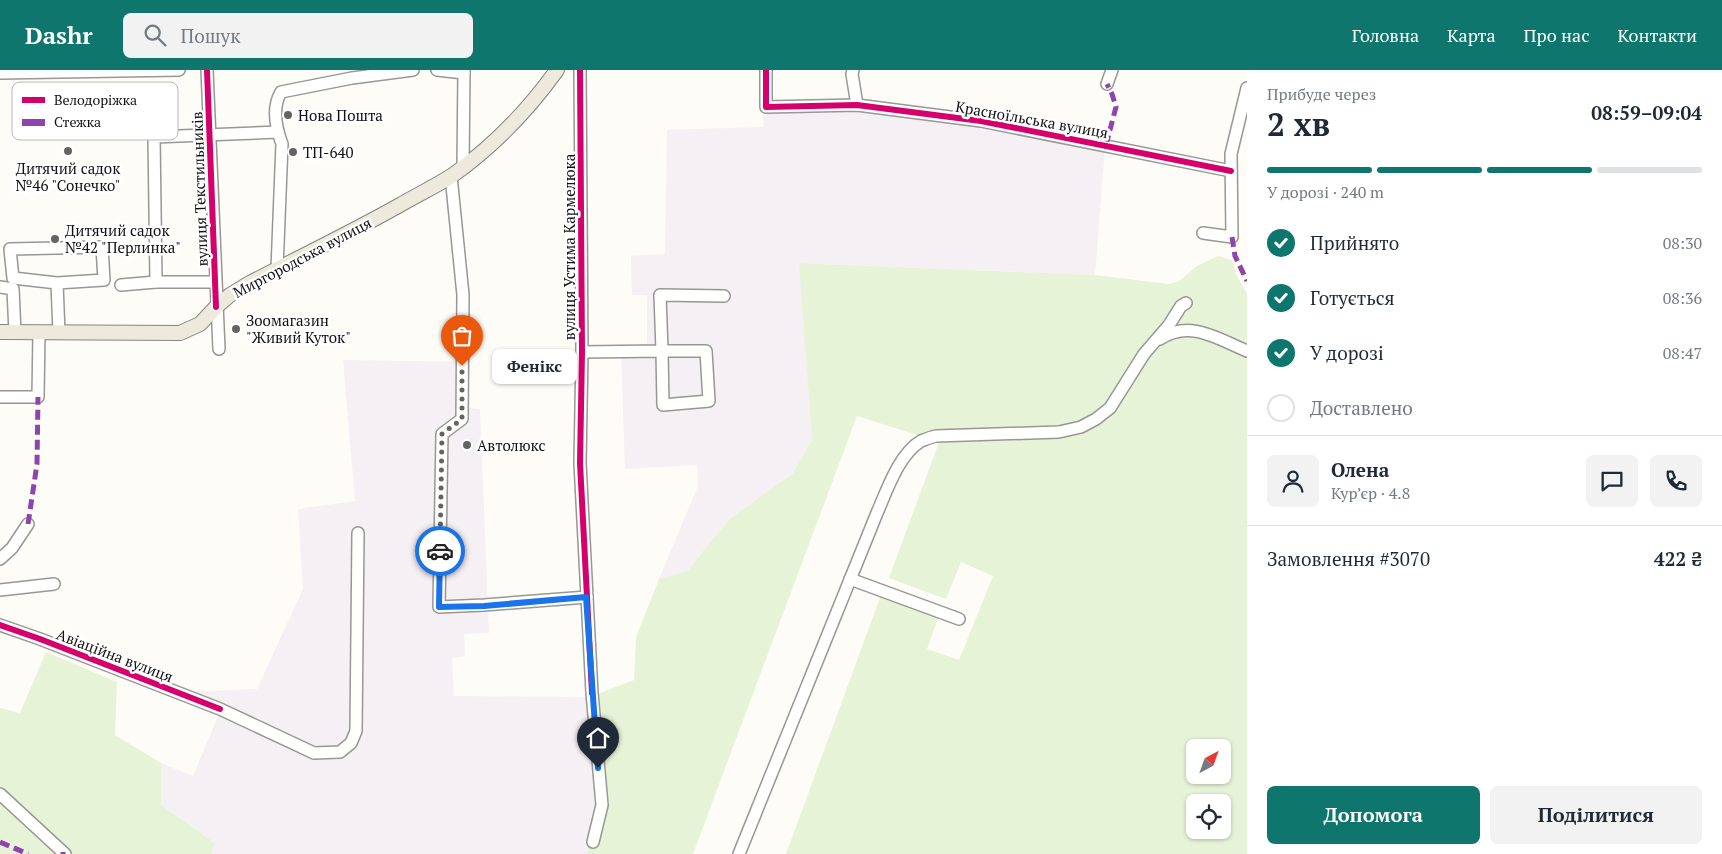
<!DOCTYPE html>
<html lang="uk">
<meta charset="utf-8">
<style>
:root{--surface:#fff;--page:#f2f2f3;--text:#1f2937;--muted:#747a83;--line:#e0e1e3;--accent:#0f766e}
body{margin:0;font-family:"PT Serif",serif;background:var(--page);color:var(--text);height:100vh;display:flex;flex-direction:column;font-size:19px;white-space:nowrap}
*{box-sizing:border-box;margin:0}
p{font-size:16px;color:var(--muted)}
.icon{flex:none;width:28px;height:28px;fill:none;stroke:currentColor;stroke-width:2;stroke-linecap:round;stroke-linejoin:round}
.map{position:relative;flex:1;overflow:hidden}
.side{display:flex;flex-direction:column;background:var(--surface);width:475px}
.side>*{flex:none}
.needle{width:32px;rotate:41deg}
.controls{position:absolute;left:1186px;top:669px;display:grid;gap:10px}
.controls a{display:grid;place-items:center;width:45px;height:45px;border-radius:8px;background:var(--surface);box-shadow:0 1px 4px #0004;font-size:25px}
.pin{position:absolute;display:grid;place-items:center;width:42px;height:42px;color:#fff;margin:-51px -21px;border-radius:50% 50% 50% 0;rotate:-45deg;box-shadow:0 0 5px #0007}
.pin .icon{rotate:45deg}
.courier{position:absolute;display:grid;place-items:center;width:50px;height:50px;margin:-25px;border:4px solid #1a73e8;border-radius:50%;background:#fff;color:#222;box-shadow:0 1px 6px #0007}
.bubble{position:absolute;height:35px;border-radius:8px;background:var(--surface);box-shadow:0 1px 4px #0004;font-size:16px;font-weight:600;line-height:35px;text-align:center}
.summary em{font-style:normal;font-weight:600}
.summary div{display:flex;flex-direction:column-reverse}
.summary{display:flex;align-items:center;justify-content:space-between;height:85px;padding:0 20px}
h1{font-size:32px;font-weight:600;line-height:38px}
.bar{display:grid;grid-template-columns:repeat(4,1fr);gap:8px 5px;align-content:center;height:60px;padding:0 20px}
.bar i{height:6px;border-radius:4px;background:var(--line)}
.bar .current{background:var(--accent)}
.bar p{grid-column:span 4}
.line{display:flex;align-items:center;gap:12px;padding:0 20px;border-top:1px solid var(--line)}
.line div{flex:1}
.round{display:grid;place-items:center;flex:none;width:52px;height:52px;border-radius:8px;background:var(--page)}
ol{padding:0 20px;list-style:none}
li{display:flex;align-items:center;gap:15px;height:55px}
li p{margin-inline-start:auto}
li .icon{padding:5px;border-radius:50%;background:var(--accent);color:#fff;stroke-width:4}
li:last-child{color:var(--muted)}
li i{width:28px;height:28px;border:2px solid var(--line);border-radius:50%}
.cta{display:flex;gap:10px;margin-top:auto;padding:10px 20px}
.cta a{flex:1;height:58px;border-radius:8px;background:var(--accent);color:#fff;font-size:20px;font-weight:600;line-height:58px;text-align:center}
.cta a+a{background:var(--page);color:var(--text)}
header{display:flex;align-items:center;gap:30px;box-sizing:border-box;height:70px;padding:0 25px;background:var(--accent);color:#fff}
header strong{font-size:24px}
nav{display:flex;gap:28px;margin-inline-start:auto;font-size:18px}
.search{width:350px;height:45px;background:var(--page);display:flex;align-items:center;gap:12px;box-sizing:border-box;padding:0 18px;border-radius:8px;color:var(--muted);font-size:19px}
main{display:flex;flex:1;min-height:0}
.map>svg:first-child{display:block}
</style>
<header>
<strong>Dashr</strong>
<div class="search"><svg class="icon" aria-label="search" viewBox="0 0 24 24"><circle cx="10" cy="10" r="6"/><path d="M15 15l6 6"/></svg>Пошук</div>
<nav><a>Головна</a><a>Карта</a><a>Про нас</a><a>Контакти</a></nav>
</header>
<main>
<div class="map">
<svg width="1247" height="784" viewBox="0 0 1247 784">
<rect width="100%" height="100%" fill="#fdfcf7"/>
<g fill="#f5f0f3">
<polygon points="858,39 982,55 1105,79 1095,205 800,193 812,369 793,403 731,448 709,473 688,501 659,509 698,416 697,395 625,399 621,279 647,279 647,225 632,225 631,186 665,184 667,60 763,57 764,40"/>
<polygon points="343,290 467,292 468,338 480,339 489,563 464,564 465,586 452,588 454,626 590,627 597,724 587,784 211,784 215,775 211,770 161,735 161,693 193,706 220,642 186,622 257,619 303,519 298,439 355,431"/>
</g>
<g fill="#e7f3d7" fill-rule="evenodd">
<path d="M1218 186 1232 190 1236 204 1247 224V784H786L881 525 939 546 927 579 959 590 993 506 961 492 946 529 889 508 939 372 857 346 693 784H587L597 724 590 627 634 610 636 567 659 509 688 501 709 473 731 448 793 403 812 369 799 193 1095 205 1168 214 1178 212 1197 196ZM1195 678H1222V705H1195ZM1195 732H1222V760H1195Z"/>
<polygon points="46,582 117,612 115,665 161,693 161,735 211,770 215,774 211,784 0,784 0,638 20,643"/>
</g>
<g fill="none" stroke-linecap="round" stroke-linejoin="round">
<g stroke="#979795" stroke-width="14">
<g id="minor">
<polyline points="207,0 219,279"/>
<polyline points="437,0 464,3"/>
<polyline points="580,0 582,282 580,393 592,623 602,735 593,772"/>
<polyline points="766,0 766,37 857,35 981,51 1231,101"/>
<polyline points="853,0 852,4 857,35"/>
<polyline points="0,3 179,0"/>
<polyline points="1107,14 1112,0"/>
<polyline points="463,97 464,0"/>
<polyline points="451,106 463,225 462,349 442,364 439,537 484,535 587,527"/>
<polyline points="1203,163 1232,167 1231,84 1247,18"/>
<path d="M277 199 282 74C276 58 272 37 281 22L352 8 413 0"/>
<polyline points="215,212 156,212 154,67 278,62"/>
<polyline points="57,213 13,208 10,179 102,177 104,210 57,213 59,263"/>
<polyline points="121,215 156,212"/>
<polyline points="0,217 13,219 15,263"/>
<path d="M1160 269C1190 249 1218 269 1247 281"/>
<polyline points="582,282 662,281 663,335 709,331 706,281 662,281 660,225 724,226"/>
<polyline points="0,327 38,327 39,263"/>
<polyline points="0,489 12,478 28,454"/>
<polyline points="850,509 959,549"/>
<polyline points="0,520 54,514"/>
<polyline points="0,555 40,569 220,639 314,683 340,682 351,673 356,661 358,463"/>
<polyline points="0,724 65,784"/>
<path d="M739 784 877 443C887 420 899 384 921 371 926 369 931 367 936 366L1059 362 1081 357 1096 349 1110 338 1144 284 1169 255 1181 236 1186 233"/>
</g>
</g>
<g stroke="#858482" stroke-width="16">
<path id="major" d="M0 262 180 263 200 254 216 237 230 225 248 214C298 188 350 163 400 135 417 125 436 116 453 105 492 77 529 39 557 0"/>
</g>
<use href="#minor" stroke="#fffffe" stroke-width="11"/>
<use href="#major" stroke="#ede9dc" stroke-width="14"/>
<g stroke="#8e44ad" stroke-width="5" stroke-dasharray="10 5" stroke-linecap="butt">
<polyline points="1106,75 1116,37 1112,24 1107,14"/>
<polyline points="1232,167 1235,186 1247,211"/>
<polyline points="28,454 37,394 38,327"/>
<polyline points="0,772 28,784"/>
<polyline points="63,784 63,782"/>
</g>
<g stroke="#fff" stroke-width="9">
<g id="cycleway">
<polyline points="207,0 216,237"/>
<polyline points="580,0 582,282 580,393 592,623"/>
<polyline points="766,0 766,37 857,35 981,51 1231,101"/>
<polyline points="0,555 40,569 220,639"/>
</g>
</g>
<use href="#cycleway" stroke="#d6006c" stroke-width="6"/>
</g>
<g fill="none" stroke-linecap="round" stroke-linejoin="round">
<polyline stroke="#646362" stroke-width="5" stroke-dasharray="0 9" points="440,481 442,364 462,349 462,296"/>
<polyline stroke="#1a73e8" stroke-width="6" points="440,481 439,537 484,536 586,527 598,698"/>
</g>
<g fill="#646362" stroke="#fff" stroke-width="2">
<circle cx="288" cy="45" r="5"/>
<circle cx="68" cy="81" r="5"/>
<circle cx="293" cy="82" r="5"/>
<circle cx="55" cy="169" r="5"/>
<circle cx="236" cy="259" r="5"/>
<circle cx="467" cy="375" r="5"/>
</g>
<g text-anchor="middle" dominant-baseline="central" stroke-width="5" stroke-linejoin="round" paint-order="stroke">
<g font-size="15" fill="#111" stroke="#fff" text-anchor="start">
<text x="298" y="45">Нова Пошта</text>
<text x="303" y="82">ТП-640</text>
<text x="68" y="98" text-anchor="middle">Дитячий садок<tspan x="68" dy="17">№46 "Сонечко"</tspan></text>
<text x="65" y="160">Дитячий садок<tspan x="65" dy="17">№42 "Перлинка"</tspan></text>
<text x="246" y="250">Зоомагазин<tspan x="246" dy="17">"Живий Куток"</tspan></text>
<text x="477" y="375">Автолюкс</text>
</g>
<g font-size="15" fill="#111" stroke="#fff">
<text transform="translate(1032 49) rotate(10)">Красноїльська вулиця</text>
<text transform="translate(199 119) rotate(-92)">вулиця Текстильників</text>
<text transform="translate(569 177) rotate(-90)">вулиця Устима Кармелюка</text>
<text transform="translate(302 187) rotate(-28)">Миргородська вулиця</text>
<text transform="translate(115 585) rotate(21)">Авіаційна вулиця</text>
</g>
</g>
<rect x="12" y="12" width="166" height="58" rx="8" fill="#fff" stroke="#b8b8b8" stroke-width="1"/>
<rect x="22" y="27" width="23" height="6" fill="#d6006c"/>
<rect x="22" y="49" width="23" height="7" fill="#8e44ad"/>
<g font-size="14" fill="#111">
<text x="54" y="35">Велодоріжка</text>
<text x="54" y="57">Стежка</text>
</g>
</svg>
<div class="controls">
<a><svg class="needle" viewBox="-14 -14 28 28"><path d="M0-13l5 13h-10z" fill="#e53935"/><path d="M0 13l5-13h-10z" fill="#747a83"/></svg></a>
<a><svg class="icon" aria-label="locate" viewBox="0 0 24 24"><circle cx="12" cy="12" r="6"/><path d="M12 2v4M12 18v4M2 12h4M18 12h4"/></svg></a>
</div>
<div class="pin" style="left:462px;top:296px;background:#ea580c"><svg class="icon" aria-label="bag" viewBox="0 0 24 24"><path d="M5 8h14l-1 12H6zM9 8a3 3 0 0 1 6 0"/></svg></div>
<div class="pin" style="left:598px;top:698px;background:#1f2937"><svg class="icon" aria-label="home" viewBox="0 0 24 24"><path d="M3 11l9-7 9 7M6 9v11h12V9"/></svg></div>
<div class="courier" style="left:440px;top:481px"><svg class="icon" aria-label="car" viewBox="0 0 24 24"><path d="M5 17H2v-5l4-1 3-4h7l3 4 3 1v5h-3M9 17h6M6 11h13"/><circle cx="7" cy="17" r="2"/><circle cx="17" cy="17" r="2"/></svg></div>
<div class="bubble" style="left:492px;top:279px;width:85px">Фенікс</div>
</div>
<section class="side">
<div class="summary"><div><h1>2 хв</h1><p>Прибуде через</p></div><em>08:59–09:04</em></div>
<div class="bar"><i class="current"></i><i class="current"></i><i class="current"></i><i></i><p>У дорозі · 240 m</p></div>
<ol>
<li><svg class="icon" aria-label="check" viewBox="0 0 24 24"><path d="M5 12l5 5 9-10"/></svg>Прийнято<p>08:30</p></li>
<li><svg class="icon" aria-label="check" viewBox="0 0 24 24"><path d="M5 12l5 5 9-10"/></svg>Готується<p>08:36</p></li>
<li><svg class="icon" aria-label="check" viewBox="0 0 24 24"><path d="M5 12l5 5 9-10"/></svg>У дорозі<p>08:47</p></li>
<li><i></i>Доставлено</li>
</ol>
<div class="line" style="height:90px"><a class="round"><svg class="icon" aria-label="person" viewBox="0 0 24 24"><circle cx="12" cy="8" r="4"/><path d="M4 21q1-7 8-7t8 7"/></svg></a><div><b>Олена</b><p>Кур’єр · 4.8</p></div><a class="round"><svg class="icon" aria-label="chat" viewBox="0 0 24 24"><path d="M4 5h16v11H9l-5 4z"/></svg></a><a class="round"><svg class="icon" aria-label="phone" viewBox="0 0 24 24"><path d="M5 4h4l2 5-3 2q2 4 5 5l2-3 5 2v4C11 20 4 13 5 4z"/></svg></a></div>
<div class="line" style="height:65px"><div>Замовлення #3070</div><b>422 ₴</b></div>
<div class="cta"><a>Допомога</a><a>Поділитися</a></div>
</section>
</main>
